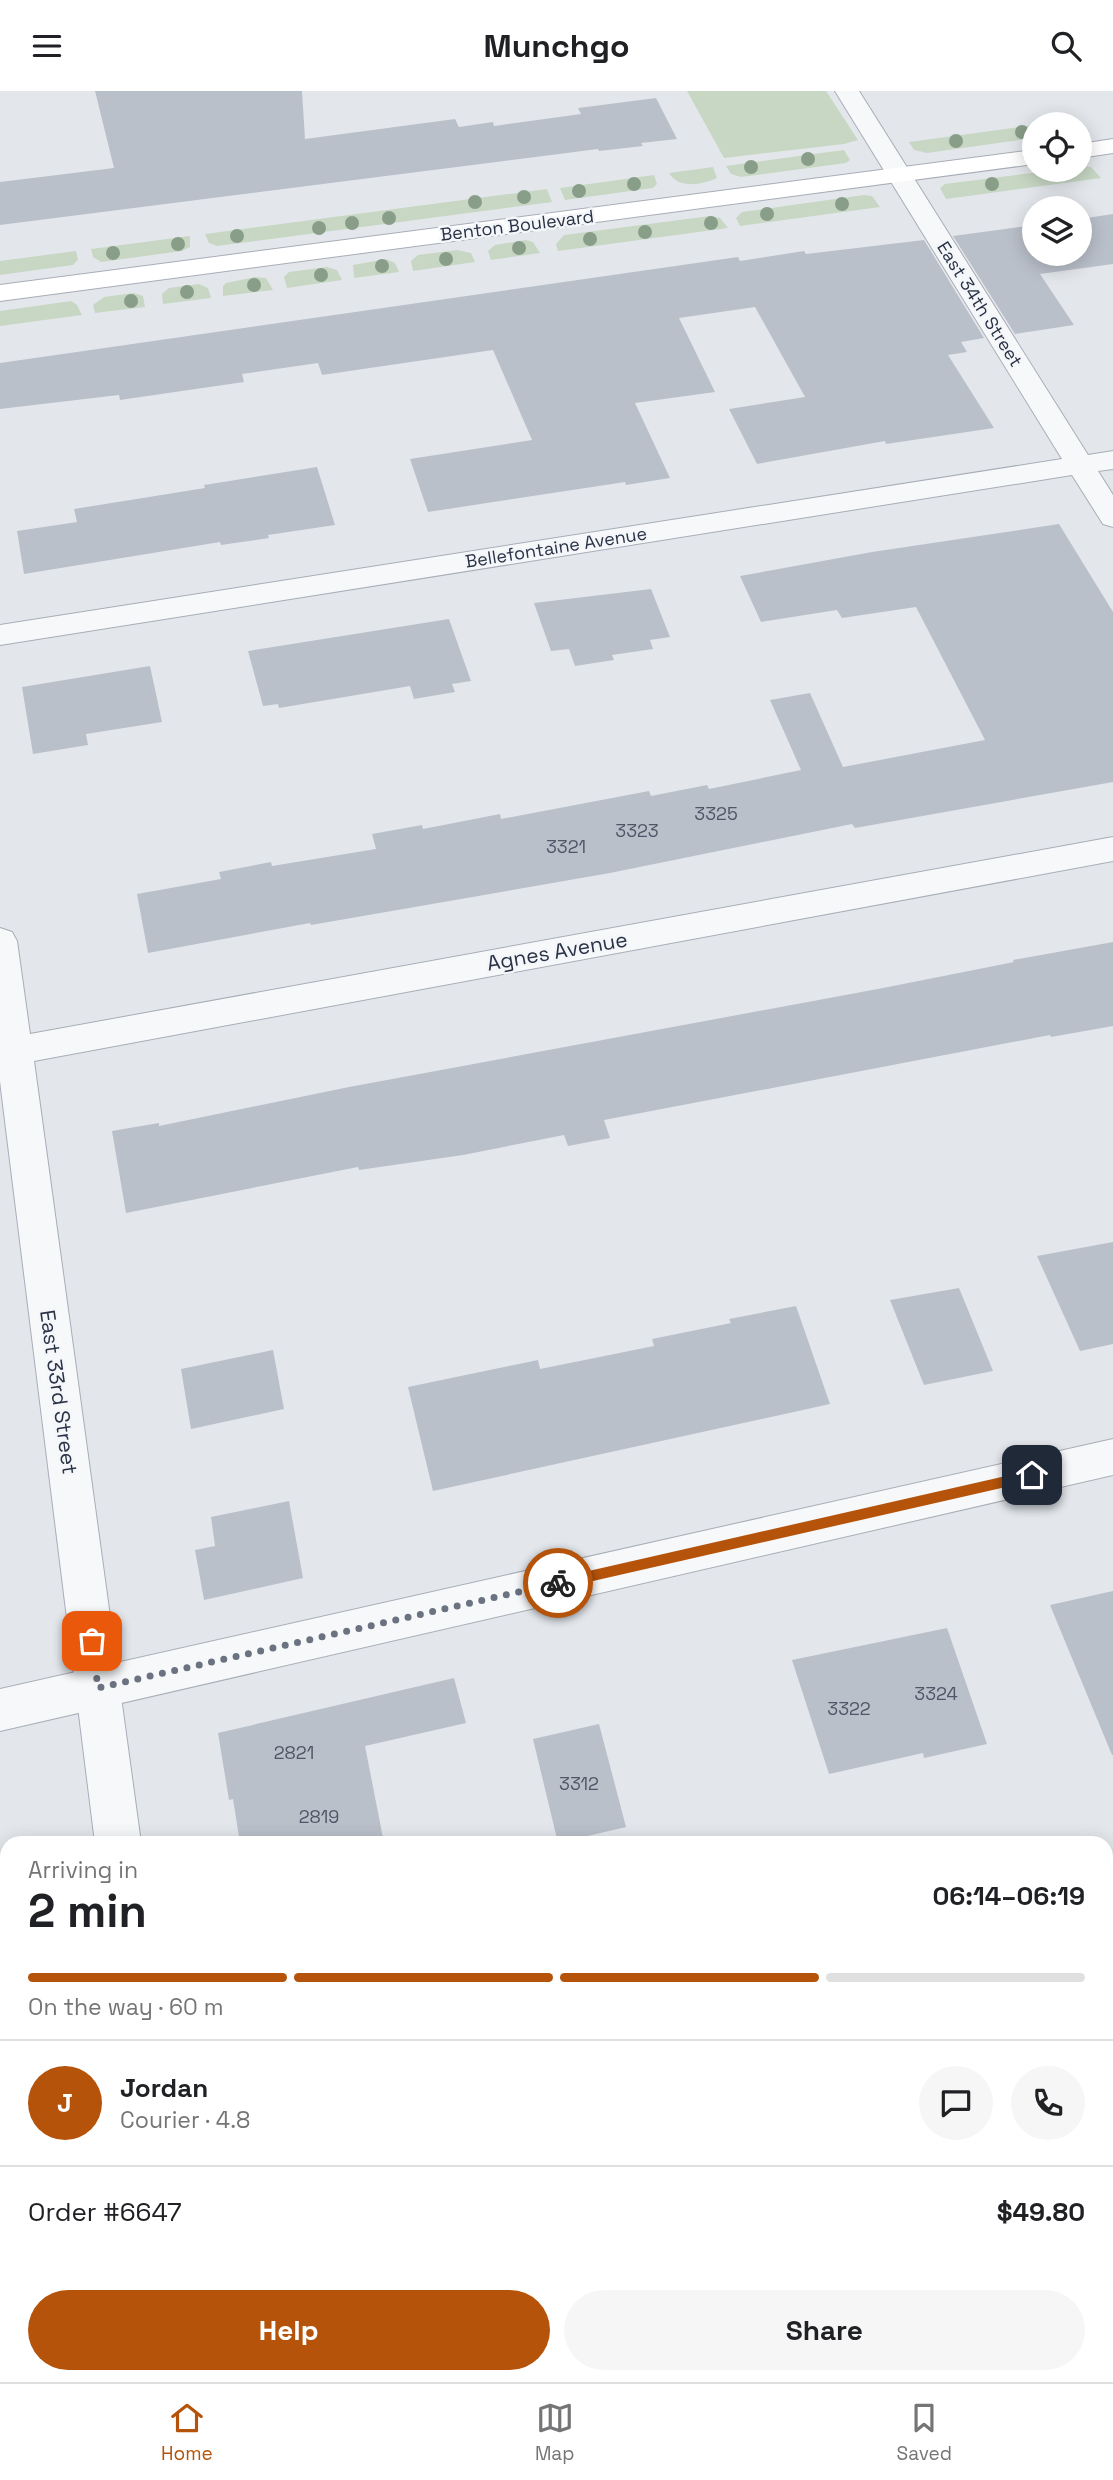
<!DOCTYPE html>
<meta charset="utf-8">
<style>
:root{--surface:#fff;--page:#f6f6f6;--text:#202124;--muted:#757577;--line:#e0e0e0;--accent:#b45309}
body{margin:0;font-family:"Space Grotesk",sans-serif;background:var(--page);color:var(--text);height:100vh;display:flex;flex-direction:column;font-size:26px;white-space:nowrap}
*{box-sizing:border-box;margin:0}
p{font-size:23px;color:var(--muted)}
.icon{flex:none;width:38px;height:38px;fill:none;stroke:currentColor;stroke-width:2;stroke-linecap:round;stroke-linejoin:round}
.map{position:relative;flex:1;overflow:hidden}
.details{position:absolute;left:0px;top:1745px;width:1113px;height:548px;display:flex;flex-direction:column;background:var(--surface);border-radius:21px 21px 0 0;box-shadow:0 4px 18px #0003}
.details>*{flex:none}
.controls{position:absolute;left:1022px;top:21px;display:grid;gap:14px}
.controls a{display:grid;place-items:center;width:70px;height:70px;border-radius:50%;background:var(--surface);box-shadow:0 4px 18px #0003;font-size:35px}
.pin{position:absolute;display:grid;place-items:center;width:60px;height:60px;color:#fff;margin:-30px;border-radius:14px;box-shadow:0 4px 10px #0006}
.courier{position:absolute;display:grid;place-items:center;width:70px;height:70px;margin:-35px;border:5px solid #b45309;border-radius:50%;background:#fff;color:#222;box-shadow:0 2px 9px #0007}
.head em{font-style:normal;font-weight:600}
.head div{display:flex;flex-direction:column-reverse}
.head{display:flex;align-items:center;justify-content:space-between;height:119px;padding:0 28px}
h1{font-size:46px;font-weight:600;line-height:52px}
.bar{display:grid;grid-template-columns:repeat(4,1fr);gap:10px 7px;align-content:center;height:84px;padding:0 28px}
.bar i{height:9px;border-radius:5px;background:var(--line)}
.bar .active{background:var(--accent)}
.bar p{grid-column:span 4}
.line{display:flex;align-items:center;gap:18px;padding:0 28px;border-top:2px solid var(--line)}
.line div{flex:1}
.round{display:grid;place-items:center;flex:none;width:74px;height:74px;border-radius:37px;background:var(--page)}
.action{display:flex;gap:14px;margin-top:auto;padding:14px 28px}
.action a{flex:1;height:80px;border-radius:42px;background:var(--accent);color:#fff;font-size:28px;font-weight:600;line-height:80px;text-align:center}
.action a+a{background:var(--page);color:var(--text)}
header{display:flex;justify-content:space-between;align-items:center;height:91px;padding:0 28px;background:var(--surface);font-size:32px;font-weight:600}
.tabs{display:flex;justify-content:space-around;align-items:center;height:98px;border-top:2px solid var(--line);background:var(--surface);font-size:19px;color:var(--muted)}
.tabs a{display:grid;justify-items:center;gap:4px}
.tabs .active{color:var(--accent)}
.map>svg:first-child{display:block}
</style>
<header><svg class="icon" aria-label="menu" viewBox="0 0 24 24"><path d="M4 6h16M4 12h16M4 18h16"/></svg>Munchgo<svg class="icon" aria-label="search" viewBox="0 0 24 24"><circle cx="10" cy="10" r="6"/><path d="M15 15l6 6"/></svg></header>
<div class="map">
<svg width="1113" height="2291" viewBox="0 0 1113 2291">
<rect width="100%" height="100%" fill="#e3e7ec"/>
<g fill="#c8d7c4">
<polygon points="687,0 826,0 858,49 844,53 724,67"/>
<polygon points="1034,34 1034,47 927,62 914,59 909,51"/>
<polygon points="844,59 850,69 846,72 741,86 731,83 726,75"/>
<polygon points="1080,75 1091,76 1101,87 946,108 940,97 945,93 1055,79 1080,79"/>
<path d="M713 76 717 87C702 94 678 98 669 82Z"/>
<polygon points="654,84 657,93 653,97 565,109 560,97"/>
<polygon points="547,98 552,111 217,155 209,152 205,143"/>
<polygon points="864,104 872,105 880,116 740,135 736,127 742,121"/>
<polygon points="710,125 720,127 728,137 558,160 556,153 564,144"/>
<polygon points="190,145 190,156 182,160 101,171 93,166 91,158"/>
<polygon points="526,149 533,151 540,162 491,169 488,160 495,154"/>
<polygon points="457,159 471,162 475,171 413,180 411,170 418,164"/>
<polygon points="76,160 78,169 73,174 0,184 0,170"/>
<polygon points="386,168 395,172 399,181 354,187 353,174"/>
<polygon points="327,176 337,179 342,189 287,197 284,186 289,181"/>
<polygon points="255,186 266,187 273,199 223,205 223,195 226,192"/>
<polygon points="199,193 208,197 211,207 163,213 162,203 169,197"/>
<polygon points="134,202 143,205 145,216 95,222 93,214 104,206"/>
<polygon points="71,210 77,214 82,224 0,235 0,220"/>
</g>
<g fill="#bac0ca">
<polygon points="95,0 302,0 305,48 455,28 459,36 493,31 494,35 581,23 578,17 656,7 677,48 641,52 643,55 599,60 598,58 0,134 0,91 114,77"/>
<polygon points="1113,123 1113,173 1040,183 1074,234 1015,243 953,145 1034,134 1034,163 1080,163 1080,128"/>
<polygon points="924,149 984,247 961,251 967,261 948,264 994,337 886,353 885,350 757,373 729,318 805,306 755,216 679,227 715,301 635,312 670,387 626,394 625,391 428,421 410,368 532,349 493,259 322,284 318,272 242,283 244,291 120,309 119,304 0,318 0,272 738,166 740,170 804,160 806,163"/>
<polygon points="317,376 335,434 268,444 269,447 221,454 220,451 24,483 17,440 77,431 74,418 205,397 204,394"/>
<polygon points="1059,433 1113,521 1113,691 855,737 852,733 610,782 311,834 310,832 148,862 137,803 221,788 219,781 271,771 272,775 376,758 372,743 422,734 423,738 500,723 501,728 649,700 651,705 707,694 709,698 801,679 770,609 810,602 843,676 985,649 916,516 842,527 837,519 761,531 740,485 872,461"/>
<polygon points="651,498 670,546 650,549 653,558 612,564 614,569 575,575 569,558 551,560 534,512"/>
<polygon points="449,528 471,590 452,593 455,601 414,608 410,595 279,617 278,613 263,615 248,560"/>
<polygon points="150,575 162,631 86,643 88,654 33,663 22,596"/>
<polygon points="1113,851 1113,935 1051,946 1050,944 604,1029 610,1047 568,1055 564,1044 463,1064 359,1079 358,1076 126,1122 112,1040 159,1032 159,1035 349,996 883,897 1014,871 1013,869"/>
<polygon points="1113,1151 1113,1253 1080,1260 1037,1165"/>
<polygon points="959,1197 993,1280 924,1294 890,1209"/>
<polygon points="796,1215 830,1313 433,1400 408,1296 538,1269 540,1278 654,1255 652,1248 731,1232 729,1228"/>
<polygon points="273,1259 284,1318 191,1338 181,1278"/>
<polygon points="289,1410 303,1487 204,1509 195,1459 215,1455 211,1426"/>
<polygon points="1113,1500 1113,1664 1112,1664 1050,1514"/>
<polygon points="947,1537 987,1653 924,1667 923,1662 829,1683 792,1569"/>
<polygon points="454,1587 466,1632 365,1655 384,1752 240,1752 233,1708 229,1709 218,1642"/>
<polygon points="599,1633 626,1736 558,1752 533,1648"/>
</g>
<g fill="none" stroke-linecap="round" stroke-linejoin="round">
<g stroke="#a8adb7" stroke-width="2">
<polygon id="service" points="1113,1777 1113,1813 1106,1815 1106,1779"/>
</g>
<g stroke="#a8adb7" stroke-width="2">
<g id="minor">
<polygon points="835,0 859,0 1088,364 1113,360 1113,378 1098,380 1113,404 1113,436 1103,433 1072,384 0,554 0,534 1062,368"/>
<polygon points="1113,746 1113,770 34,970 141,1752 95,1752 0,990 0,837 12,841 17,850 30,943"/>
<polygon points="159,2286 212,2286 214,2291 160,2291"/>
</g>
</g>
<g stroke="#a8adb7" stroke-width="2">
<polygon id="tertiary" points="1113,1348 1113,1384 0,1640 0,1598"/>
</g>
<g stroke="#a8adb7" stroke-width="2">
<g id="secondary">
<polygon points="1113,48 1113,62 1080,67 1080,53"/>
<polygon points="1034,59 1034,73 0,210 0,194"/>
</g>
</g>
<use href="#service" fill="#f7f8fa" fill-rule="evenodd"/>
<use href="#minor" fill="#f7f8fa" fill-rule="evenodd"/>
<use href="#tertiary" fill="#f7f8fa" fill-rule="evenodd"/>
<use href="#secondary" fill="#fff" fill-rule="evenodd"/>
</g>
<g fill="#889e88">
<circle cx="1022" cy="41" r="7"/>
<circle cx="956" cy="50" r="7"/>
<circle cx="808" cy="68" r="7"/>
<circle cx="751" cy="76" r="7"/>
<circle cx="634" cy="93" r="7"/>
<circle cx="992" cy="93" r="7"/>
<circle cx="579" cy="100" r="7"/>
<circle cx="524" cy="106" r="7"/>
<circle cx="475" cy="111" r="7"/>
<circle cx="842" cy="113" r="7"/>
<circle cx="767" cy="123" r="7"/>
<circle cx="389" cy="127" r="7"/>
<circle cx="352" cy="132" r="7"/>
<circle cx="711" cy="132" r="7"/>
<circle cx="319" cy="137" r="7"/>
<circle cx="645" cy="141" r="7"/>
<circle cx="237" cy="145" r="7"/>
<circle cx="590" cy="148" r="7"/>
<circle cx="178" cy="153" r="7"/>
<circle cx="519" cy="157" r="7"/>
<circle cx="113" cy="162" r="7"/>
<circle cx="446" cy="168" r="7"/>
<circle cx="382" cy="175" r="7"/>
<circle cx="321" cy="184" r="7"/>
<circle cx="254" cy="194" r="7"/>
<circle cx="187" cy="201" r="7"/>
<circle cx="131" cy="210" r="7"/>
</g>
<polygon fill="#b45309" points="1032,1379 1039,1384 1032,1390 558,1498 552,1492 558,1487"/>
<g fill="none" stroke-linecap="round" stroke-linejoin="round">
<polyline stroke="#6b7280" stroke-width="7" stroke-dasharray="0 12.6" points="92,1550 98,1597 558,1492"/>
</g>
<g text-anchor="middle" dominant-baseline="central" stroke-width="5" stroke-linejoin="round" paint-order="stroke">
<g font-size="18" fill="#2a3346" stroke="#f4f6f9">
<text transform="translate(517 134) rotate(-7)">Benton Boulevard</text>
<text transform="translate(980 213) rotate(58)">East 34th Street</text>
<text transform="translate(556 456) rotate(-9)">Bellefontaine Avenue</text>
</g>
<g font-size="18" fill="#4e5667">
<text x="716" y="722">3325</text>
<text x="637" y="739">3323</text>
<text x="566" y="755">3321</text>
<text x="936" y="1602">3324</text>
<text x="849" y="1617">3322</text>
<text x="294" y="1661">2821</text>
<text x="579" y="1692">3312</text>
<text x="319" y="1725">2819</text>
</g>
<g font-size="21" fill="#2a3346" stroke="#f4f6f9">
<text transform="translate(557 860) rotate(-10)">Agnes Avenue</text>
<text transform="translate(59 1301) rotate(82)">East 33rd Street</text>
</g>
</g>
</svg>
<div class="controls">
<a><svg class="icon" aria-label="locate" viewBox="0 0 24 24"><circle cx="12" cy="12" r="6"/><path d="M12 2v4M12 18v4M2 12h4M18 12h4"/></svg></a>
<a><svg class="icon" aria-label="layers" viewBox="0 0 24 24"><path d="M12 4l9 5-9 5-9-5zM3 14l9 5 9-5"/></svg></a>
</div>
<div class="pin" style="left:92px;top:1550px;background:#ea580c"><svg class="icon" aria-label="bag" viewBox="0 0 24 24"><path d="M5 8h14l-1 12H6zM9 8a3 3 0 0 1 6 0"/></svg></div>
<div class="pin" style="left:1032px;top:1384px;background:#1f2937"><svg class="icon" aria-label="home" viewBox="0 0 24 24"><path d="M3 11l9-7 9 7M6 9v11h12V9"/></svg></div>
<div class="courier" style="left:558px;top:1492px"><svg class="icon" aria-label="bike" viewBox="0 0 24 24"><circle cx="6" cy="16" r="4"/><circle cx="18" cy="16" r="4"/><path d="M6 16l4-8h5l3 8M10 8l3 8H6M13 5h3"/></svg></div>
<section class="details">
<div class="head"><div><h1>2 min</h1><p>Arriving in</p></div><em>06:14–06:19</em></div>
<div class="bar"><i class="active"></i><i class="active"></i><i class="active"></i><i></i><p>On the way · 60 m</p></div>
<div class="line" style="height:126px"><b class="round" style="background:var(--accent);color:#fff">J</b><div><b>Jordan</b><p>Courier · 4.8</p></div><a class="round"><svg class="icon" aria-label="chat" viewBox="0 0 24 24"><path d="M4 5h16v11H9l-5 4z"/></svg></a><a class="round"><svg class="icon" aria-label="phone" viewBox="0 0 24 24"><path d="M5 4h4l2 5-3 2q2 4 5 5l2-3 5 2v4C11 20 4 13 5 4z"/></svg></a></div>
<div class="line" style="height:91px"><div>Order #6647</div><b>$49.80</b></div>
<div class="action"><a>Help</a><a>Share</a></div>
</section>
</div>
<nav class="tabs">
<a class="active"><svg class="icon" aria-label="home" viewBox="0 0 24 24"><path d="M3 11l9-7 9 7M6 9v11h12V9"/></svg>Home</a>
<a><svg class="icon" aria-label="map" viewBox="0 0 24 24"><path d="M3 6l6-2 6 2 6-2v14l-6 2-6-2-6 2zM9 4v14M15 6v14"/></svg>Map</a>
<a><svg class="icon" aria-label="saved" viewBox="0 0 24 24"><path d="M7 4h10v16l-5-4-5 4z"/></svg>Saved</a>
</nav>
